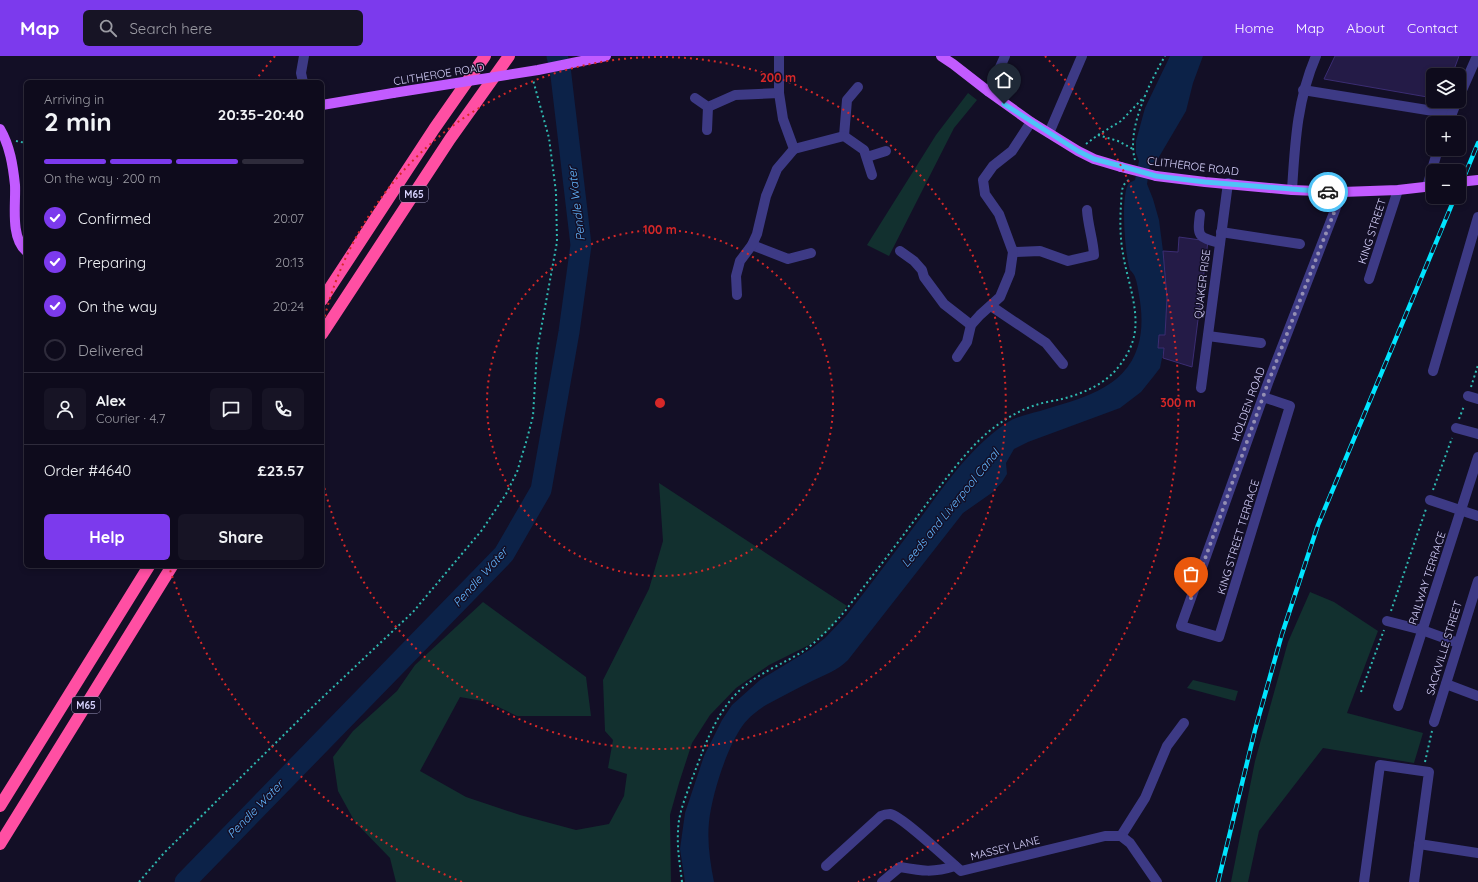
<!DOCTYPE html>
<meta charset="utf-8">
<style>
:root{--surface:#0e0b1c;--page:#171425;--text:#f1f3f6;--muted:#9b9ba3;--line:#2e2b3b;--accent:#7c3aed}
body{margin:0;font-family:Quicksand,sans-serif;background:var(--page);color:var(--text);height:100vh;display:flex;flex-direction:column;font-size:15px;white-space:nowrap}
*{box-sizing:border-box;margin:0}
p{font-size:13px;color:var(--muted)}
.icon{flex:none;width:22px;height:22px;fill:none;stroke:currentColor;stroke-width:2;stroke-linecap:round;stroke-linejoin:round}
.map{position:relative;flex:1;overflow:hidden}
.side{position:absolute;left:24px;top:24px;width:300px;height:488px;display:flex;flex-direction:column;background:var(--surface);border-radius:6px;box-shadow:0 2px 6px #0003,0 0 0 1px var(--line)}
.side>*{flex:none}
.fabs{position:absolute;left:1426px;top:12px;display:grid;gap:8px}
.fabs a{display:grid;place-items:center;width:40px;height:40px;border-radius:6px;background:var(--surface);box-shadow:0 2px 6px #0003,0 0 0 1px var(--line);font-size:20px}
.pin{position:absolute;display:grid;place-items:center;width:34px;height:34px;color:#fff;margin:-41px -17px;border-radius:50% 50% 50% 0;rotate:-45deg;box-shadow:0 0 4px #0007}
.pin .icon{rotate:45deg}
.courier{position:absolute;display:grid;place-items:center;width:40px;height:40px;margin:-20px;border:3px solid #4fc3f7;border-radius:50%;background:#fff;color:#222;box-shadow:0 1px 5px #0007}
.head em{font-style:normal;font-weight:700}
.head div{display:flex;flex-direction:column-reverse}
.head{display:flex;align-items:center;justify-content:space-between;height:68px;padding:0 20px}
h1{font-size:26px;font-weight:700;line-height:30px}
.bar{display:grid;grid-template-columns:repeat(4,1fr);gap:6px 4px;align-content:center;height:48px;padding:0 20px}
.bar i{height:5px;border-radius:3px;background:var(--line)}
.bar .selected{background:var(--accent)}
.bar p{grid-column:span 4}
.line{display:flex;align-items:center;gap:10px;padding:0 20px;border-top:1px solid var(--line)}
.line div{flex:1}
.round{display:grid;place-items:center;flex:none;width:42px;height:42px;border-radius:6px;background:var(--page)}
ol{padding:0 20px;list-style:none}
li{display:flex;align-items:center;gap:12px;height:44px}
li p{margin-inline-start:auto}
li .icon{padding:4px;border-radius:50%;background:var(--accent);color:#fff;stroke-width:4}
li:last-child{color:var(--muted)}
li i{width:22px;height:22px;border:2px solid var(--line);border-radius:50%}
.cta{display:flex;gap:8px;margin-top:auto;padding:8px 20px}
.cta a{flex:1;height:46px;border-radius:6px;background:var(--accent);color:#fff;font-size:16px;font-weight:700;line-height:46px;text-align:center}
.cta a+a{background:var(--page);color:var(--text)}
header{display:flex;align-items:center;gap:24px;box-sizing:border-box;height:56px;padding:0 20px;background:var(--accent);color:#fff}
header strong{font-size:19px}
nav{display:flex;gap:22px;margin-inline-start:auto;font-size:14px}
.search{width:280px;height:36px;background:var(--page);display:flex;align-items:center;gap:10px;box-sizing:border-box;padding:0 14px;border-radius:6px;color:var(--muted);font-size:15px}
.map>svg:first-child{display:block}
</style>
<header>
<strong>Map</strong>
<div class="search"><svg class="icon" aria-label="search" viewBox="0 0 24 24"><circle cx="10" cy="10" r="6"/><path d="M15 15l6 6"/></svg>Search here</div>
<nav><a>Home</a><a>Map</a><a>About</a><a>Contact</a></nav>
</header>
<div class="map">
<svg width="1478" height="826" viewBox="0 0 1478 826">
<rect width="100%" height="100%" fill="#130f26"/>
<g fill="#12302f">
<polygon points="968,37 977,44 954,72 889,200 867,189 936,79"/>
<polygon points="659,427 847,550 829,574 809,589 769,609 736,632 710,659 692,687 679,727 670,759 671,826 396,826 390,802 355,766 338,735 333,701 353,675 397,635 415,609 483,546 586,621 591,660 517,660 488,646 460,641 420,715 466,741 520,759 576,774 609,768 624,740 627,718 608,712 613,684 605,675 603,624 649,533 663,485"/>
<polygon points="1310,536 1334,546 1378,575 1347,657 1423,677 1414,707 1323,692 1259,775 1248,826 1231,826 1255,705 1288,586"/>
<polygon points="1193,624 1238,635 1235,645 1187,632"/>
</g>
<path fill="#0c2248" d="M1170 0H1203L1193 27 1186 55 1156 106 1150 109 1147 128 1153 143 1159 164 1163 195 1167 242 1165 279H1159L1158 291 1164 292 1160 312 1153 321 1141 336 1120 352 1028 386 1014 393 1006 407 1007 418 1002 426 993 436 963 457 848 604C838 614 825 619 812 625 796 633 781 641 766 649 758 654 749 661 743 669 727 691 712 738 709 766 707 785 710 806 714 826H685L680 793 685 757 704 700 722 664 732 649 760 624 811 593 825 582 846 560C871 528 895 496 919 464 945 429 971 390 1008 366 1018 360 1029 358 1040 355 1078 343 1125 334 1138 290 1143 274 1142 255 1139 239 1138 233 1137 226 1135 221 1134 218 1132 216 1130 214 1125 200 1120 138 1129 127 1131 126 1133 125 1135 124L1139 105 1136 97V85L1145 52Z"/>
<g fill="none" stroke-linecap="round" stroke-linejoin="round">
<polyline stroke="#0c2248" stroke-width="21" points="185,826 504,498 541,434 569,276 581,189 560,11 557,0"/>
</g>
<g fill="#241b47" stroke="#3b2d73">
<polygon points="1335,0 1459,0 1452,19 1433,19 1433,42 1324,23"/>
<polygon points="1179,181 1208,185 1192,311 1163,302 1164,292 1158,292 1159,279 1165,279 1167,242 1163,195 1178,196"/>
</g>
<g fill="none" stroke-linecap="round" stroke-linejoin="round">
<g stroke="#2fb8b0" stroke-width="2" stroke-dasharray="2 3" stroke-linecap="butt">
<polyline points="1098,79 1118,85 1133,93"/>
<polyline points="16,85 26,87"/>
<polyline points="1086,88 1098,79 1121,65 1144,41"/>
<path d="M1135 104C1126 73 1150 26 1165 0"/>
<polyline points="1471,331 1478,309"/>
<polyline points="1459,363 1464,350"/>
<polyline points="1433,434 1452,382"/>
<polyline points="1391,555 1426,453"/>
<polyline points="1361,636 1384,574"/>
<polyline points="1425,706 1432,675"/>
<polyline points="139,826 164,797 306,657 413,556 482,474 506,438 517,416 527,383 533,360 537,295 557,186 556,136 549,82 533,24"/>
<path d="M682 826C680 809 677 793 678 776 678 758 686 740 692 723 704 692 715 658 739 635 758 617 781 609 802 596 818 585 832 570 845 555 874 518 903 480 931 442 950 418 968 392 992 373 1005 363 1020 354 1036 349 1044 346 1054 345 1062 343 1081 338 1101 330 1115 315 1125 304 1133 290 1135 275 1138 249 1127 223 1123 198 1120 182 1120 165 1121 148 1122 139 1120 129 1129 124"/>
</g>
<g stroke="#3d3a85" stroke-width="10">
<polyline points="303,26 301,17 304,0"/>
<polyline points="1303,34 1452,58"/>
<polyline points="989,36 1005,0"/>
<polyline points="1459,41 1477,0"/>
<polyline points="695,42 708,51 735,39 779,37"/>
<polyline points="1448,67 1457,45"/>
<polyline points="707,74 708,51"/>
<polyline points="1049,77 1082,0"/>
<polyline points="844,80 847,44 858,31"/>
<polyline points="794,93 844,80 864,94 872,119"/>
<polyline points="867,101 886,95"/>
<polyline points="1427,131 1438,93"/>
<path d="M1292 134C1295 87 1297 44 1316 0"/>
<path d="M1200 158C1197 181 1198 181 1220 187"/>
<polyline points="1221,176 1300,188"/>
<polyline points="752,189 788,203 811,197"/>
<polyline points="900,195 914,205 922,214 924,221 944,248 971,269"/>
<path d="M1013 196 1040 195 1068 205 1094 199C1093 183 1088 170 1087 154"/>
<polyline points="1369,223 1398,134"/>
<polyline points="737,239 736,220 740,205 752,189 757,178 766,140 777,113 794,93 783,63 779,37 779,0"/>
<polyline points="991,250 1046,287 1063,308"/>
<polyline points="1208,280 1261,287"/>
<polyline points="957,301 967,286 971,269 980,259 1000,241 1010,217 1013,196 999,158 985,138 983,124 993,110 1012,95 1031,66"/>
<polyline points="1433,315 1478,161"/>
<polyline points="1201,332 1228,127"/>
<polyline points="1468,340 1478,343"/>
<polyline points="1263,341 1290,350 1219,581 1181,570 1268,327 1342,136"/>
<polyline points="1456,372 1478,378"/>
<polyline points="1430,444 1478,460"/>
<polyline points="1387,565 1422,574 1458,587"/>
<polyline points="1446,628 1478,640"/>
<polyline points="1398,650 1478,401"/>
<polyline points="1434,666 1478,525"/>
<polyline points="1121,780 1145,742 1167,690 1184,667"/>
<polyline points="1419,788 1478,797"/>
<path d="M826 810 881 760C883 759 887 758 890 758 902 760 949 805 961 815L1105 780H1121L1130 787 1157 826"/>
<path d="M882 826 900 811C922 815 933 817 955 810"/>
<polyline points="1364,826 1380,709 1429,716 1414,826"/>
</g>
<g stroke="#c25bff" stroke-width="10">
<polyline points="941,0 953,8 989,36 1031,66 1078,95 1094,103 1121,111"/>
<polyline points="322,49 393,37"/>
<path d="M0 73C10 90 13 110 15 129 16 148 10 181 26 195"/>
<polyline points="1156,120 1205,126 1292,134 1342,136 1398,134 1433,130"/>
<polyline points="1459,126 1478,124"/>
</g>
<g stroke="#ff4fa3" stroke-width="12">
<polyline points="322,244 434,73 485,0"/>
<polyline points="322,278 450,83 509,0"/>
<polyline points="0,750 149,510"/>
<polyline points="0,788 172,510"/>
</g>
<g stroke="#00e5ff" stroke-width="4.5">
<g id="rail">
<polyline points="1459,133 1478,87"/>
<polyline points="1218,826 1255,674 1282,578 1318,469 1455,141"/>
</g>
</g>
<use href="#rail" stroke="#130f26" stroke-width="3" stroke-dasharray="9" stroke-linecap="butt"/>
<g stroke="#c25bff" stroke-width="10">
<polyline points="393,37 538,14 606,0"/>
<polyline points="1121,111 1156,120"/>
</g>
</g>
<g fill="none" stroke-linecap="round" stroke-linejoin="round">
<polyline stroke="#948fb3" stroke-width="4" stroke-dasharray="0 7.2" points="1191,542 1268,327 1342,136 1328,136"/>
<polyline stroke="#4fc3f7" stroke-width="5" points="1004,48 1078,95 1094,103 1121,110 1156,120 1205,126 1328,136"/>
</g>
<g fill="none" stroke="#d62828" stroke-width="2" stroke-dasharray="2 4">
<circle cx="660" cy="347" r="173"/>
<path d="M322 272A346 346 0 1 1 322 422"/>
<path d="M462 826A518 518 0 0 1 169 511M255 25A518 518 0 0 1 275 0M1045 0A518 518 0 0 1 858 826"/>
</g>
<g text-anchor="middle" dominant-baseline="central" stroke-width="3" stroke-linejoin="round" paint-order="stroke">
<g fill="#130f26" stroke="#9e99be" stroke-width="1">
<rect x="400" y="130" width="28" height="16" rx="3"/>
<rect x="72" y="641" width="28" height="16" rx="3"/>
</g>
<g font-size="10" font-weight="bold" fill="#d9d4ff">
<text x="414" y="138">M65</text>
<text x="86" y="649">M65</text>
</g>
<g font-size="11" fill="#d9d4ff" stroke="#130f26">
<text transform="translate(439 18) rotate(-9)">CLITHEROE ROAD</text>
<text transform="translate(1193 110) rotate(7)">CLITHEROE ROAD</text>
<text transform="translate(1372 175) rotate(-72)">KING STREET</text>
<text transform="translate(1202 228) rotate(-83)">QUAKER RISE</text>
<text transform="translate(1248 348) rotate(-70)">HOLDEN ROAD</text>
<text transform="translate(1238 481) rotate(-73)">KING STREET TERRACE</text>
<text transform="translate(1427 522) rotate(-72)">RAILWAY TERRACE</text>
<text transform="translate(1444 592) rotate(-73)">SACKVILLE STREET</text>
<text transform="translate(1005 792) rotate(-14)">MASSEY LANE</text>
</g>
<g font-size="12" font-style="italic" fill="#62b6ff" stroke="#130f26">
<text transform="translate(576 148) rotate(-97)">Pendle Water</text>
<text transform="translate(950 452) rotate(-51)">Leeds and Liverpool Canal</text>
<text transform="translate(480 521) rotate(-48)">Pendle Water</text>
<text transform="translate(255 753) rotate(-46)">Pendle Water</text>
</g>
</g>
<circle cx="660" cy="347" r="6" fill="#d62828" stroke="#130f26" stroke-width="2"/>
<g font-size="12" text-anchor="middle" font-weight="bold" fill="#d62828" stroke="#130f26" stroke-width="3" stroke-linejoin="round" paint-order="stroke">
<text x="778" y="26">200 m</text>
<text x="660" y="178">100 m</text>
<text x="1178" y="351">300 m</text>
</g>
</svg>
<div class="fabs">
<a><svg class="icon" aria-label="layers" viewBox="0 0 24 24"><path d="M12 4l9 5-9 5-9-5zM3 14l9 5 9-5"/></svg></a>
<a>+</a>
<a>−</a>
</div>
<div class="pin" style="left:1191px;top:542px;background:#ea580c"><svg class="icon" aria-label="bag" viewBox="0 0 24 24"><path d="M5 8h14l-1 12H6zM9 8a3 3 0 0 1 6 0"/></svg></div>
<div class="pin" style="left:1004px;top:48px;background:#1f2937"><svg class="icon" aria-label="home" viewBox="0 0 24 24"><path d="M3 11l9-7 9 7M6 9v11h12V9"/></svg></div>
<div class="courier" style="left:1328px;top:136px"><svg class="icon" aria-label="car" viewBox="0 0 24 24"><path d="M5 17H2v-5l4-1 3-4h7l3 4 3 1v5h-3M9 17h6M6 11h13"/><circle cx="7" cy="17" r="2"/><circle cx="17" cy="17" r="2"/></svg></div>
<section class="side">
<div class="head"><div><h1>2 min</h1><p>Arriving in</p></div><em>20:35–20:40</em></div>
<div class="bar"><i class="selected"></i><i class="selected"></i><i class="selected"></i><i></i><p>On the way · 200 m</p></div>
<ol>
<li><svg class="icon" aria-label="check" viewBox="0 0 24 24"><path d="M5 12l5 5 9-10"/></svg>Confirmed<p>20:07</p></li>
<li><svg class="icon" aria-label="check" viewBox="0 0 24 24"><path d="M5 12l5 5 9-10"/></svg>Preparing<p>20:13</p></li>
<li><svg class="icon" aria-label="check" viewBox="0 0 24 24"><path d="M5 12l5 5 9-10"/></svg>On the way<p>20:24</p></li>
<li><i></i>Delivered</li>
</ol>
<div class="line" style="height:72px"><a class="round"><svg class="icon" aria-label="person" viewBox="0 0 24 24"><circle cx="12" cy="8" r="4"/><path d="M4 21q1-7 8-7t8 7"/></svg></a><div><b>Alex</b><p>Courier · 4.7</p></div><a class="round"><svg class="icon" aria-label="chat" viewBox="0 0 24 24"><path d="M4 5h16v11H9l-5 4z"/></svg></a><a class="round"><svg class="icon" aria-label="phone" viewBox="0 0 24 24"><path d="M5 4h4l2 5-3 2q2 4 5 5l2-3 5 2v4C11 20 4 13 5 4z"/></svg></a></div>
<div class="line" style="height:52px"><div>Order #4640</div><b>£23.57</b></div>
<div class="cta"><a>Help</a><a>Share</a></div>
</section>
</div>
